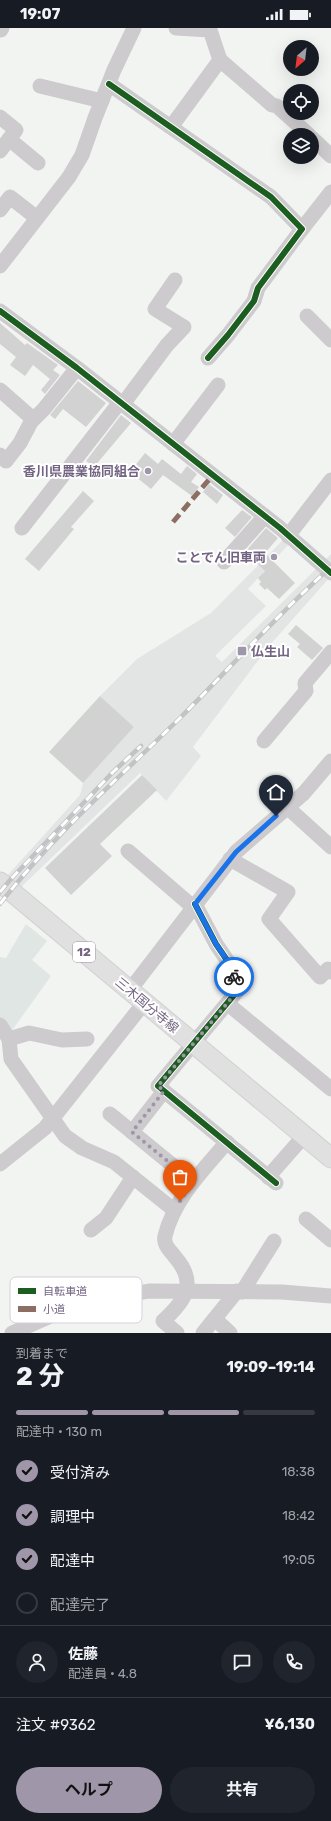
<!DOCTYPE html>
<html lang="ja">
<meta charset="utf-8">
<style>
:root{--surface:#171b24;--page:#20242c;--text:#f1f3f6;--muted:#9ea1a6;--line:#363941;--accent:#9f96a9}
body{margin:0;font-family:Rubik,"Noto Sans JP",sans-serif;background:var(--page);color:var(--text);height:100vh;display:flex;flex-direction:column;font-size:15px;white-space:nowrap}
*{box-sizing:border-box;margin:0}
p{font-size:13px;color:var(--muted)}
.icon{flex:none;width:22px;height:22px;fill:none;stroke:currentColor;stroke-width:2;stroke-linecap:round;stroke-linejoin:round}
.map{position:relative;height:1305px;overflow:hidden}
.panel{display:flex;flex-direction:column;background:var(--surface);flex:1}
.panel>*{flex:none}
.needle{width:26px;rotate:208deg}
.fabs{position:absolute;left:283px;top:12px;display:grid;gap:8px}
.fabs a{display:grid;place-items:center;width:36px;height:36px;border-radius:50%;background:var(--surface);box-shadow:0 4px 16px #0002;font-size:20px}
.pin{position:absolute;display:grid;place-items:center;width:34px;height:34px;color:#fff;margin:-41px -17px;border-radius:50% 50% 50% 0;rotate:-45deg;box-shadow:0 0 4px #0007}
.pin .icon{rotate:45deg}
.courier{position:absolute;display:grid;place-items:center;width:40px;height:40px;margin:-20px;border:3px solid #1a73e8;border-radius:50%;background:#fff;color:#222;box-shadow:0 1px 5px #0007}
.summary em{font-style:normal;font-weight:700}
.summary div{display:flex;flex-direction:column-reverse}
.summary{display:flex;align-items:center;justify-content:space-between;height:68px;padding:0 16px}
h1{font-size:26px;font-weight:700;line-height:30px}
.bar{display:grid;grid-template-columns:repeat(4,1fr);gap:6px 4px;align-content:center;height:48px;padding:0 16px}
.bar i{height:5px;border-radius:3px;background:var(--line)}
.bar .selected{background:var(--accent)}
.bar p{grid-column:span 4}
.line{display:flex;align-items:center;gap:10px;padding:0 16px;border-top:1px solid var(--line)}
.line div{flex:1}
.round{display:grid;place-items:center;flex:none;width:42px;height:42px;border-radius:21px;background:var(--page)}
ol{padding:0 16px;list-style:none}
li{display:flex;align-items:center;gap:12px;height:44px}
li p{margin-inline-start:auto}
li .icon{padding:4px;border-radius:50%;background:var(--accent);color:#111;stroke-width:4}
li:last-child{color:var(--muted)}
li i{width:22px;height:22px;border:2px solid var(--line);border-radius:50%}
.primary-button{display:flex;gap:8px;margin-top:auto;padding:8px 16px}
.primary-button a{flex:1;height:46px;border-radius:24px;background:var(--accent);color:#111;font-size:16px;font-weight:700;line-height:46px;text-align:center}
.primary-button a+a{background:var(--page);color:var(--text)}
.status{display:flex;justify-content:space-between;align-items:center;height:28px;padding:0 20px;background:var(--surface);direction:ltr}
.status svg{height:11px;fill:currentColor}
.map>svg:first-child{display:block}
</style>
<div class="status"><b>19:07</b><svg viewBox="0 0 49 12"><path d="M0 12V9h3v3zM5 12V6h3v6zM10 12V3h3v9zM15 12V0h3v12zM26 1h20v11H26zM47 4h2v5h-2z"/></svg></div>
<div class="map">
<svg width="331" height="1305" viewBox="0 0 331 1305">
<rect width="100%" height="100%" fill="#f2f4f2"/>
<polygon fill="#e3e4e4" points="284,511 289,516 248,561 266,578 215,628 222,634 331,526 331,548 269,618 193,719 201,728 166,773 140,745 20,860 7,848 80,767 83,755 134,699 100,668 137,631 211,585"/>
<polygon fill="#dfe6e3" points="26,896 47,913 32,932 51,948 13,1001 6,1003 0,994 0,929 6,930"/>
<g fill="#d2d2d3">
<polygon points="0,295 25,317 27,315 58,337 53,342 60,347 45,366 41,362 50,351 33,337 25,348 10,337 16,329 0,316"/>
<polygon points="78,353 106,375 86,399 63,381 55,391 50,387"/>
<polygon points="121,387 131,395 94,439 86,433"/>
<polygon points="145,425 158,436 162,431 181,446 187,438 197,446 191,454 199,459 192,468 163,447 151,461 130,444"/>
<polygon points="209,456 223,467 217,476 203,464"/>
<polygon points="83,463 94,473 71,499 74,501 39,543 25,531"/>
<polygon points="242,482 252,489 235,509 225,500"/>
<polygon points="266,500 278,510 265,525 295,555 279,571 267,560 265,562 259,556 261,554 258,550 265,543 245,524"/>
<polygon points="296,597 323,620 312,632 297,619 300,616 288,606"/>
<polygon points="100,668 134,699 83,755 49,724"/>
<polygon points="142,747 157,762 100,816 112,828 71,867 45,840"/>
</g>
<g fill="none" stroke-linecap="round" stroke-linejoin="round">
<g stroke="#d1d1d1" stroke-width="21">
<polyline id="major" points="0,854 331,1130"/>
</g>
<g stroke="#cdcbcd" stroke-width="15">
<polyline points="176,0 210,2 220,32"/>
<polyline points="1,2 2,0"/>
<polyline points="109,56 271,169 302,201 258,260 254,273 228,307 208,330"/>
<polyline points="40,58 102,73"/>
<polyline points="0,89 16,102 0,123"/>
<polyline points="171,99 220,32 272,77 277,78 309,107"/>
<polyline points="312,110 331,128"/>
<polyline points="9,111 38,135"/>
<polyline points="0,182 10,169 37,190"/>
<polyline points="302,201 331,164"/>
<polyline points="0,238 69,149 82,127 95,90 114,42 134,0"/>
<polyline points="0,283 77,340 280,500 331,545"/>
<polyline points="307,288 331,312"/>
<polyline points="0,362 33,391"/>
<polyline points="123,376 167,317 184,299 155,281 175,252"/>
<polyline points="173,416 218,357"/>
<polyline points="0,427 6,433 20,415 31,394 44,381 77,340"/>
<polyline points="22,500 120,374"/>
<polyline points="288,508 331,452"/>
<polyline points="224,534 265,488"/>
<polyline points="264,713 306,663 305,655 331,624"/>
<polyline points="287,779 331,819"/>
<polyline points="128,823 193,879"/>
<polyline points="230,831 288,864 269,891 320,949 328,941 331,944"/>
<polyline points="195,876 216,916 231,938 239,961 158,1058 276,1155"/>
<polyline points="130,962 236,824 304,765 331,733"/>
<polyline points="228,976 331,1061"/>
<polyline points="0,997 9,1011 11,1031 65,1108 82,1120 114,1134 174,1182"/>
<polyline points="9,1011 29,1005 62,1012 87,1011"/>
<polyline points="110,1086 193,1154"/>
<polyline points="132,1104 164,1063"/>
<polyline points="0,1136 45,1100 144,975"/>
<polyline points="268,1149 304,1108"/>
<polyline points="306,1191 331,1212"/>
<polyline points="91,1202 106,1190 133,1149"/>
<polyline points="242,1264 274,1213"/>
<polyline points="215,1291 230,1305"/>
<polyline points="12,1305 60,1284 95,1273 149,1263 282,1264 331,1268"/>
<path d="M177 1305 163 1293C185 1273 198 1255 175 1229 170 1222 163 1217 165 1208 174 1171 203 1142 227 1114"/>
<polyline points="203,1305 237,1263"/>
</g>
<use href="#major" stroke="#e0e0e0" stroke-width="19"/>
<g stroke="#c3c2c4" stroke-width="4.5">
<g id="rail">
<polyline points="0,864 11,851 113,744 141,718"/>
<path d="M0 876C53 807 119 750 181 689 231 639 278 586 331 539"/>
</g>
</g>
<use href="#rail" stroke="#fff" stroke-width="3" stroke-dasharray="9" stroke-linecap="butt"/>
<polyline stroke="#8d6e63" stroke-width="5" stroke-dasharray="10 5" stroke-linecap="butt" points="173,494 213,447"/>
<g stroke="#fff" stroke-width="8">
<g id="cycleway">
<polyline points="109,56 271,169 302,201 258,260 254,273 228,307 208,330"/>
<polyline points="0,283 77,340 280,500 331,545"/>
<polyline points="195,876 216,916 231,938 239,961 158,1058 276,1155"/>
</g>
</g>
<use href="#cycleway" stroke="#1b5e20" stroke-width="6"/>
</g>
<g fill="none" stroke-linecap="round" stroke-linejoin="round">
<polyline stroke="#9f96a9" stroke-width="4" stroke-dasharray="0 7.2" points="180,1173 193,1154 132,1104 164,1063 158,1058 239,961 234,949"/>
<polyline stroke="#1a73e8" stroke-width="5" points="234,949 231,938 216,916 195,876 236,824 276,788"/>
</g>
<g fill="#9f96a9" stroke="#fff" stroke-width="1.5">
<circle cx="148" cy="443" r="4"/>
<circle cx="274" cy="529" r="4"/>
<rect x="237" y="618" width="10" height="10" rx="2"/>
</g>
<g text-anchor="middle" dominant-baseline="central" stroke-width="4" stroke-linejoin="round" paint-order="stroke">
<rect fill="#fff" stroke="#9d92a8" stroke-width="1" x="73" y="914" width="22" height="20" rx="3"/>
<g font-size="12" font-weight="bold" fill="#736482">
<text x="84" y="924">12</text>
</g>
<g font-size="13" font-weight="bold" fill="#736482" stroke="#fff" text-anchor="end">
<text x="140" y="443">香川県農業協同組合</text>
<text x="266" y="529">ことでん旧車両</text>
<text x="251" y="623" text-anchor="start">仏生山</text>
</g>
<g font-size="13" fill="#736482" stroke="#fff">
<text transform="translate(147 977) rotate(40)">三木国分寺線</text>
</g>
</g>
<rect x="10" y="1249" width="132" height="46" rx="6" fill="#fff" stroke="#d5d0da" stroke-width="1"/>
<rect x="18" y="1260" width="18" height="6" fill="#1b5e20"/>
<rect x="18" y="1278" width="18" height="6" fill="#8d6e63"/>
<g font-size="11" fill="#736482">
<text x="43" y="1267">自転車道</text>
<text x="43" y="1285">小道</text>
</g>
</svg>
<div class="fabs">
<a><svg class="needle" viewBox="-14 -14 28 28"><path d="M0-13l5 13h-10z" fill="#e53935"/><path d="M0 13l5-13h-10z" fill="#9ea1a6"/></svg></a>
<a><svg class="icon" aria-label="locate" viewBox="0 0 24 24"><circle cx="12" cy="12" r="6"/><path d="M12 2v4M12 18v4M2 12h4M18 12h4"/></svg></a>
<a><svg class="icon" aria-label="layers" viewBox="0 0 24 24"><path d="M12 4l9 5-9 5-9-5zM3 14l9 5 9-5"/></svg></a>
</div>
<div class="pin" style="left:180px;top:1173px;background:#ea580c"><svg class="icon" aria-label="bag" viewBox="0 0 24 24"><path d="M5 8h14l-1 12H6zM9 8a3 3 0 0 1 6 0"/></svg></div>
<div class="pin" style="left:276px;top:788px;background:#1f2937"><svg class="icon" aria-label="home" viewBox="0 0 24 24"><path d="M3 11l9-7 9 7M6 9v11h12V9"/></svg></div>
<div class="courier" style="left:234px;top:949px"><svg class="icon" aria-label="bike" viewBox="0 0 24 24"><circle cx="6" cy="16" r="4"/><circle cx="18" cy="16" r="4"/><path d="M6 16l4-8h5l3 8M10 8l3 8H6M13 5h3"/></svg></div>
</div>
<section class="panel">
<div class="summary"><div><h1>2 分</h1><p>到着まで</p></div><em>19:09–19:14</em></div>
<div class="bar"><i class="selected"></i><i class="selected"></i><i class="selected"></i><i></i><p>配達中 · 130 m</p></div>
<ol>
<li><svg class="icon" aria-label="check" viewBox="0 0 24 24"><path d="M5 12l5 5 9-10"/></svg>受付済み<p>18:38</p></li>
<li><svg class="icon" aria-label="check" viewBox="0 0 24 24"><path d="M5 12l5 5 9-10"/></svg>調理中<p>18:42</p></li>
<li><svg class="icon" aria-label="check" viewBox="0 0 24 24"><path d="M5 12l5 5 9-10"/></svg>配達中<p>19:05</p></li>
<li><i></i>配達完了</li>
</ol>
<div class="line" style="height:72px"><a class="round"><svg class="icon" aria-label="person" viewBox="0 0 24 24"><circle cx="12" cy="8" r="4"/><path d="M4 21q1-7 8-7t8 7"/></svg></a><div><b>佐藤</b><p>配達員 · 4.8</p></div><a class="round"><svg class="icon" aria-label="chat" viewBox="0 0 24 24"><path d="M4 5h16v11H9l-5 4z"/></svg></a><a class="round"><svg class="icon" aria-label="phone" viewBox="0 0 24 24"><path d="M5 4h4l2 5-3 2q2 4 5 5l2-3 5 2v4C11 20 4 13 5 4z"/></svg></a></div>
<div class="line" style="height:52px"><div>注文 #9362</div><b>¥6,130</b></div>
<div class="primary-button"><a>ヘルプ</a><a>共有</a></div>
</section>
